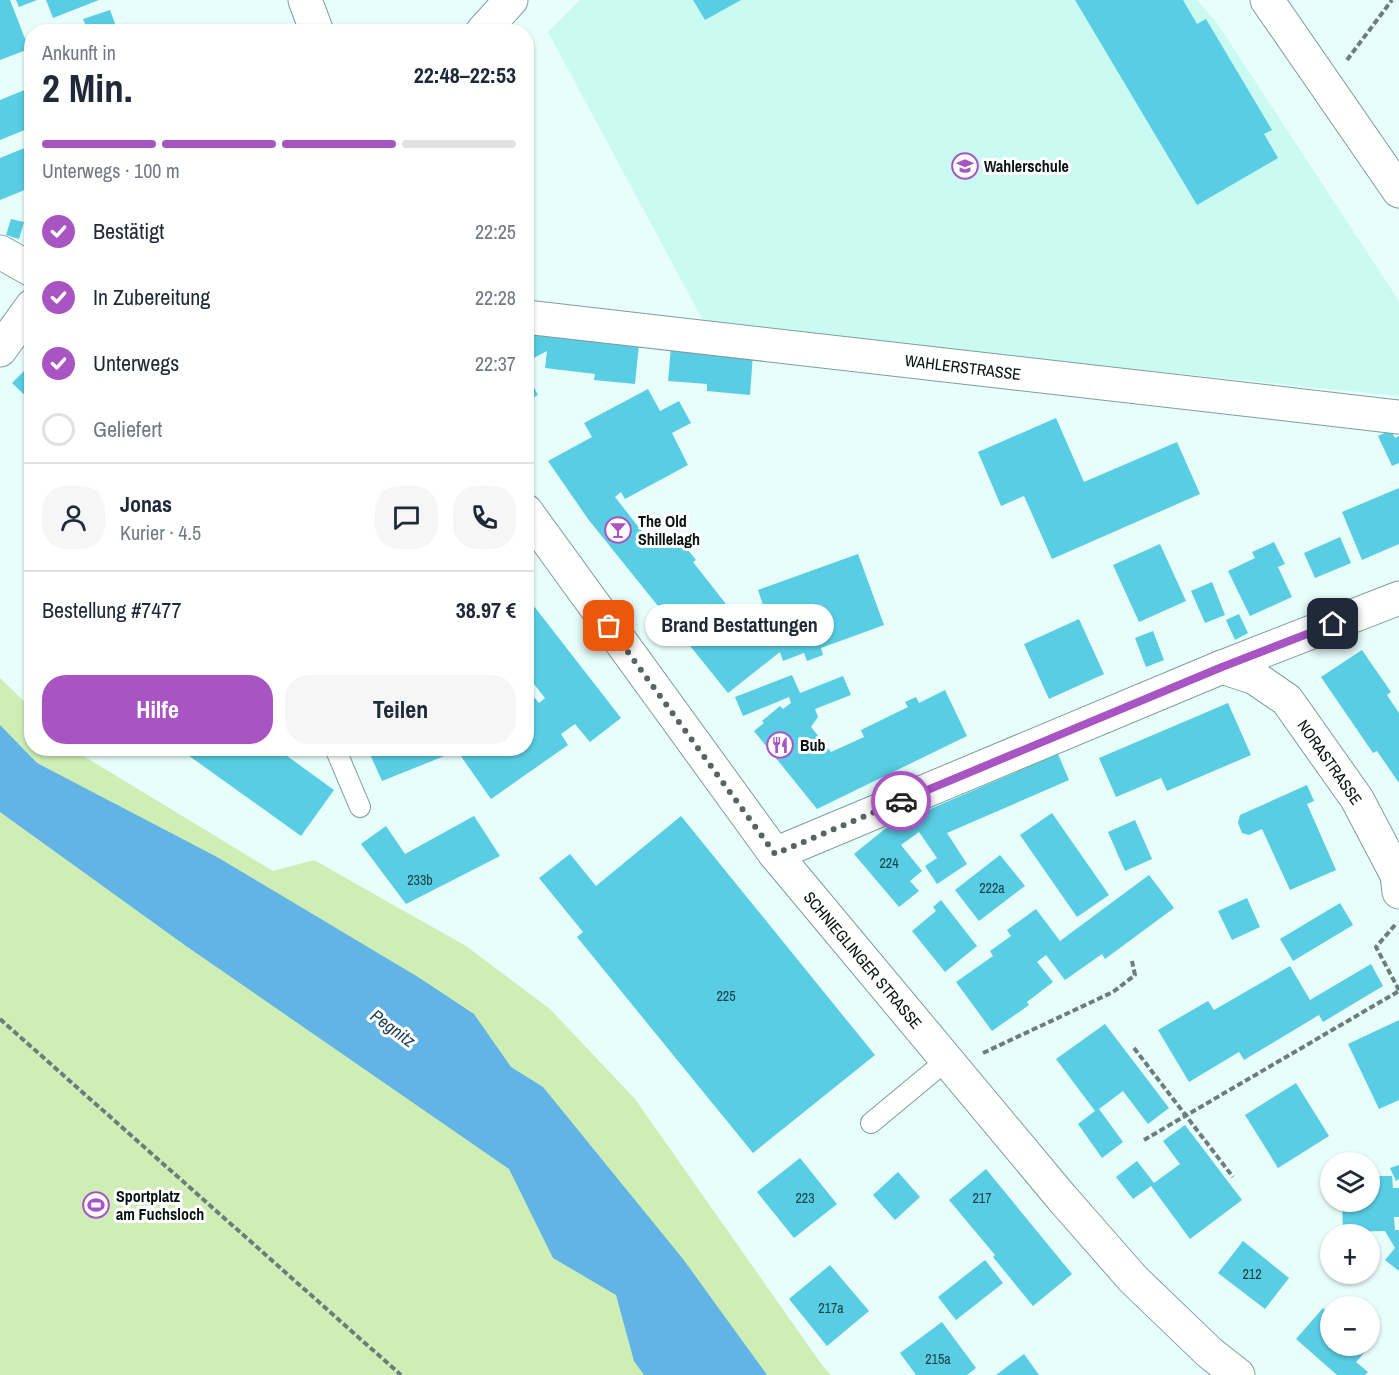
<!DOCTYPE html>
<html lang="de">
<meta charset="utf-8">
<style>
:root{--surface:#fff;--page:#f6f6f7;--text:#1f2937;--muted:#747a83;--line:#e0e1e3;--accent:#a954c3}
body{margin:0;font-family:"Archivo Narrow",sans-serif;background:var(--page);color:var(--text);height:100vh;display:flex;flex-direction:column;font-size:22px;white-space:nowrap}
*{box-sizing:border-box;margin:0}
p{font-size:20px;color:var(--muted)}
.icon{flex:none;width:33px;height:33px;fill:none;stroke:currentColor;stroke-width:2;stroke-linecap:round;stroke-linejoin:round}
.map{position:relative;flex:1;overflow:hidden}
.details{position:absolute;left:24px;top:24px;width:510px;height:732px;display:flex;flex-direction:column;background:var(--surface);border-radius:24px;box-shadow:0 2px 4px #0004}
.details>*{flex:none}
.fabs{position:absolute;left:1320px;top:1152px;display:grid;gap:12px}
.fabs a{display:grid;place-items:center;width:60px;height:60px;border-radius:50%;background:var(--surface);box-shadow:0 2px 4px #0004;font-size:30px}
.pin{position:absolute;display:grid;place-items:center;width:51px;height:51px;color:#fff;margin:-26px;border-radius:12px;box-shadow:0 3px 9px #0006}
.courier{position:absolute;display:grid;place-items:center;width:60px;height:60px;margin:-30px;border:4px solid #a954c3;border-radius:50%;background:#fff;color:#222;box-shadow:0 2px 8px #0007}
.bubble{position:absolute;height:42px;border-radius:21px;background:var(--surface);box-shadow:0 2px 4px #0004;font-size:20px;font-weight:700;line-height:42px;text-align:center}
.head em{font-style:normal;font-weight:700}
.head div{display:flex;flex-direction:column-reverse}
.head{display:flex;align-items:center;justify-content:space-between;height:102px;padding:0 18px}
h1{font-size:39px;font-weight:700;line-height:45px}
.bar{display:grid;grid-template-columns:repeat(4,1fr);gap:9px 6px;align-content:center;height:72px;padding:0 18px}
.bar i{height:8px;border-radius:4px;background:var(--line)}
.bar .selected{background:var(--accent)}
.bar p{grid-column:span 4}
.line{display:flex;align-items:center;gap:15px;padding:0 18px;border-top:2px solid var(--line)}
.line div{flex:1}
.round{display:grid;place-items:center;flex:none;width:63px;height:63px;border-radius:24px;background:var(--page)}
ol{padding:0 18px;list-style:none}
li{display:flex;align-items:center;gap:18px;height:66px}
li p{margin-inline-start:auto}
li .icon{padding:6px;border-radius:50%;background:var(--accent);color:#fff;stroke-width:4}
li:last-child{color:var(--muted)}
li i{width:33px;height:33px;border:3px solid var(--line);border-radius:50%}
.primary-button{display:flex;gap:12px;margin-top:auto;padding:12px 18px}
.primary-button a{flex:1;height:69px;border-radius:24px;background:var(--accent);color:#fff;font-size:24px;font-weight:700;line-height:69px;text-align:center}
.primary-button a+a{background:var(--page);color:var(--text)}
.map>svg:first-child{display:block}
</style>
<div class="map">
<svg width="1399" height="1375" viewBox="0 0 1399 1375">
<rect width="100%" height="100%" fill="#e8fefb"/>
<polygon fill="#cafaf2" points="580,0 1197,0 1217,23 1399,301 1399,396 706,326 548,32"/>
<polygon fill="#ceeeb6" points="0,678 31,708 32,748 75,749 82,755 273,871 314,860 466,946 550,1009 635,1099 822,1365 831,1375 0,1375"/>
<polygon fill="#62b4e6" points="0,725 37,763 217,857 418,977 474,1014 511,1067 543,1087 683,1259 767,1375 644,1375 634,1361 616,1295 553,1258 509,1169 186,946 0,812"/>
<g fill="#58cde3">
<polygon points="0,0 10,0 29,49 0,60"/>
<polygon points="16,0 37,0 19,7"/>
<polygon points="46,0 99,0 53,18"/>
<polygon points="693,0 741,0 705,20"/>
<polygon points="1075,0 1183,0 1197,24 1206,19 1272,130 1264,134 1278,158 1197,205"/>
<polygon points="110,10 118,32 88,32 83,19"/>
<polygon points="32,87 32,127 0,140 0,100"/>
<polygon points="32,145 32,187 0,200 0,158"/>
<polygon points="11,219 24,222 19,239 6,235"/>
<polygon points="526,333 639,344 635,384 594,380 595,374 545,368 547,351 526,362"/>
<polygon points="671,347 753,354 750,395 707,391 707,384 668,381"/>
<polygon points="32,363 32,402 12,383"/>
<polygon points="526,372 538,395 526,401"/>
<polygon points="648,389 660,411 679,401 691,423 672,433 688,465 625,499 621,492 615,497 651,543 666,530 675,542 679,539 696,560 693,562 733,613 740,607 749,619 765,611 758,590 858,554 884,625 821,648 823,655 807,661 804,653 783,661 780,652 728,693 588,519 548,461 592,437 584,423"/>
<polygon points="1056,418 1084,482 1177,442 1200,494 1052,559 1024,496 1001,506 978,452"/>
<polygon points="1391,430 1395,438 1399,436 1399,463 1392,466 1378,436"/>
<polygon points="1399,488 1399,544 1362,560 1342,512"/>
<polygon points="1340,537 1351,563 1315,578 1304,553"/>
<polygon points="1274,542 1285,564 1278,567 1292,597 1250,616 1228,571 1255,558 1252,552"/>
<polygon points="1160,544 1186,601 1139,622 1113,565"/>
<polygon points="1212,582 1225,615 1205,623 1191,591"/>
<polygon points="526,596 621,718 590,742 575,724 561,734 568,745 491,799 458,752 463,748 526,748 526,704 535,698 539,703 545,698 526,674"/>
<polygon points="1239,614 1248,633 1235,640 1226,620"/>
<polygon points="1079,619 1104,674 1049,699 1024,644"/>
<polygon points="1153,631 1164,660 1146,667 1135,638"/>
<polygon points="1362,650 1391,692 1387,695 1399,713 1399,783 1377,751 1373,753 1321,677"/>
<polygon points="792,675 800,693 843,676 851,695 815,709 818,717 811,727 831,752 864,737 861,730 908,707 905,702 916,697 919,703 945,690 967,736 817,809 754,731 764,723 762,721 780,706 783,709 791,703 789,697 743,716 735,697"/>
<polygon points="1228,703 1251,755 1167,791 1161,778 1116,797 1099,758"/>
<polygon points="178,748 276,748 334,790 301,836"/>
<polygon points="357,748 462,748 462,749 382,781 369,752 360,756"/>
<polygon points="1058,754 1069,780 947,833 967,864 937,884 925,866 937,858 919,832 901,845 922,871 910,881 919,891 899,907 854,854 886,828"/>
<polygon points="1307,785 1314,801 1307,804 1336,870 1290,890 1262,829 1249,835 1242,833 1238,823 1240,815"/>
<polygon points="1052,813 1109,895 1077,917 1020,835"/>
<polygon points="474,816 500,856 406,904 361,844 386,826 405,854"/>
<polygon points="681,816 875,1055 753,1153 577,937 583,932 539,878 570,854 596,886"/>
<polygon points="1135,820 1152,859 1125,871 1108,832"/>
<polygon points="1000,855 1025,886 979,921 955,890"/>
<polygon points="1149,875 1174,908 1105,959 1102,954 1065,980 1046,955 1037,962 1053,982 1027,1002 1029,1005 992,1031 956,982 993,956 990,951 1011,936 1007,930 1036,909 1060,941"/>
<polygon points="1247,898 1260,927 1232,940 1218,911"/>
<polygon points="941,900 977,946 945,972 912,931 936,911 933,907"/>
<polygon points="1340,903 1353,925 1293,961 1280,939"/>
<polygon points="1371,964 1383,986 1323,1022 1319,1015 1244,1060 1239,1052 1189,1082 1158,1030 1208,1001 1214,1010 1290,966 1310,1000"/>
<polygon points="1399,1020 1399,1100 1379,1109 1348,1044"/>
<polygon points="1105,1024 1169,1108 1148,1124 1123,1091 1099,1109 1123,1142 1102,1158 1078,1124 1095,1111 1056,1059"/>
<polygon points="1296,1083 1329,1136 1278,1168 1245,1115"/>
<polygon points="1185,1125 1242,1200 1190,1239 1151,1186 1133,1199 1116,1177 1137,1161 1154,1183 1180,1164 1163,1141"/>
<polygon points="800,1158 837,1204 794,1238 757,1192"/>
<polygon points="1399,1165 1399,1179 1396,1181 1390,1168"/>
<polygon points="986,1169 1072,1274 1033,1306 993,1257 995,1255 949,1200"/>
<polygon points="898,1172 920,1197 895,1220 873,1195"/>
<polygon points="1370,1176 1392,1176 1393,1188 1399,1188 1399,1217 1394,1217 1395,1230 1399,1230 1399,1271 1385,1260 1395,1248 1385,1231 1343,1232 1342,1202 1370,1202"/>
<polygon points="1243,1241 1289,1278 1265,1309 1218,1273"/>
<polygon points="985,1260 1003,1283 956,1320 938,1297"/>
<polygon points="830,1265 869,1311 827,1346 789,1299"/>
<polygon points="1323,1308 1330,1314 1330,1346 1369,1347 1356,1362 1368,1372 1365,1375 1337,1375 1296,1339"/>
<polygon points="942,1322 976,1368 967,1375 916,1375 900,1353"/>
<polygon points="1024,1354 1039,1375 996,1375"/>
</g>
<g fill="none" stroke-linecap="round" stroke-linejoin="round">
<g stroke="#7c9f9a" stroke-width="22">
<g id="service">
<polyline points="335,748 360,807"/>
<polyline points="871,1123 947,1060"/>
</g>
</g>
<g stroke="#7c9f9a" stroke-width="35">
<g id="minor">
<polyline points="305,0 317,32"/>
<polyline points="0,252 32,270"/>
<polyline points="526,317 1399,417"/>
<polyline points="526,511 775,854 1062,1198 1133,1279 1210,1353 1238,1375"/>
<polyline points="1222,667 1255,678 1287,700 1357,799 1397,875 1399,892"/>
<polyline points="775,854 1222,667 1399,598"/>
</g>
</g>
<g stroke="#7c9f9a" stroke-width="35">
<g id="secondary">
<polyline points="1267,0 1399,191"/>
<polyline points="482,32 511,0"/>
<polyline points="0,350 32,306"/>
</g>
</g>
<g stroke="#6c7e7b" stroke-width="4" stroke-dasharray="6 3" stroke-linecap="butt">
<polyline points="1347,60 1392,0"/>
<polyline points="1395,925 1376,947 1399,990"/>
<polyline points="0,1019 401,1375"/>
<polyline points="1134,1048 1233,1177"/>
<polyline points="983,1053 1113,992 1135,975 1132,961"/>
<polyline points="1144,1140 1399,991"/>
</g>
<use href="#service" stroke="#fff" stroke-width="20"/>
<use href="#minor" stroke="#fff" stroke-width="33"/>
<use href="#secondary" stroke="#fff" stroke-width="33"/>
</g>
<g fill="none" stroke-linecap="round" stroke-linejoin="round">
<polyline stroke="#556563" stroke-width="6" stroke-dasharray="0 10.8" points="609,626 775,854 901,801"/>
<polyline stroke="#a954c3" stroke-width="8" points="901,801 1222,667 1333,624"/>
</g>
<defs>
<g id="school-ring" transform="scale(1.35)"><circle r="9.5" fill="#fff" stroke="#a954c3" stroke-width="1.5"/><path d="M0-5L7-2L0 1L-7-2ZM-4 1L0 2.5L4 1V4Q0 6-4 4Z" fill="#a954c3"/></g>
<g id="bar-ring" transform="scale(1.35)"><circle r="9.5" fill="#fff" stroke="#a954c3" stroke-width="1.5"/><path d="M-6-5H6L.8 .8V4.5H3.5V6h-7V4.5H-.8V.8Z" fill="#a954c3"/></g>
<g id="restaurant-ring" transform="scale(1.35)"><circle r="9.5" fill="#fff" stroke="#a954c3" stroke-width="1.5"/><path d="M-5-6h1v4h1v-4h1v4h1v-4h1v5L-1.5 .5V6h-2V.5L-5-1ZM5-6V6H3V1.5H1.5Q1.5-4 5-6Z" fill="#a954c3"/></g>
<g id="stadium-ring" transform="scale(1.35)"><circle r="9.5" fill="#fff" stroke="#a954c3" stroke-width="1.5"/><path d="M0-5a6.5 5 0 1 0 0 10a6.5 5 0 1 0 0-10ZM-3.5-1.8h7v3.6h-7Z" fill="#a954c3"/></g>
</defs>
<g fill-rule="evenodd">
<use href="#school-ring" x="965" y="166"/>
<use href="#bar-ring" x="618" y="530"/>
<use href="#restaurant-ring" x="780" y="745"/>
<use href="#stadium-ring" x="96" y="1205"/>
</g>
<g text-anchor="middle" dominant-baseline="central" stroke-width="6" stroke-linejoin="round" paint-order="stroke">
<g font-size="14" fill="#1a4246">
<text x="889" y="863">224</text>
<text x="420" y="880">233b</text>
<text x="992" y="888">222a</text>
<text x="726" y="996">225</text>
<text x="805" y="1198">223</text>
<text x="982" y="1198">217</text>
<text x="1252" y="1274">212</text>
<text x="831" y="1308">217a</text>
<text x="938" y="1359">215a</text>
</g>
<g font-size="16" font-weight="bold" fill="#061311" stroke="#fff" text-anchor="start">
<text x="984" y="166">Wahlerschule</text>
<text x="638" y="521">The Old<tspan x="638" dy="18">Shillelagh</tspan></text>
<text x="800" y="745">Bub</text>
<text x="116" y="1196">Sportplatz<tspan x="116" dy="18">am Fuchsloch</tspan></text>
</g>
<g font-size="16" fill="#061311" stroke="#fff">
<text transform="translate(963 367) rotate(7)">WAHLERSTRASSE</text>
<text transform="translate(1330 762) rotate(55)">NORASTRASSE</text>
<text transform="translate(863 960) rotate(50)">SCHNIEGLINGER STRASSE</text>
</g>
<g font-size="18" font-style="italic" fill="#1b3e54" stroke="#fff">
<text transform="translate(393 1028) rotate(36)">Pegnitz</text>
</g>
</g>
</svg>
<div class="fabs">
<a><svg class="icon" aria-label="layers" viewBox="0 0 24 24"><path d="M12 4l9 5-9 5-9-5zM3 14l9 5 9-5"/></svg></a>
<a>+</a>
<a>−</a>
</div>
<div class="pin" style="left:609px;top:626px;background:#ea580c"><svg class="icon" aria-label="bag" viewBox="0 0 24 24"><path d="M5 8h14l-1 12H6zM9 8a3 3 0 0 1 6 0"/></svg></div>
<div class="pin" style="left:1333px;top:624px;background:#1f2937"><svg class="icon" aria-label="home" viewBox="0 0 24 24"><path d="M3 11l9-7 9 7M6 9v11h12V9"/></svg></div>
<div class="courier" style="left:901px;top:801px"><svg class="icon" aria-label="car" viewBox="0 0 24 24"><path d="M5 17H2v-5l4-1 3-4h7l3 4 3 1v5h-3M9 17h6M6 11h13"/><circle cx="7" cy="17" r="2"/><circle cx="17" cy="17" r="2"/></svg></div>
<div class="bubble" style="left:645px;top:604px;width:189px">Brand Bestattungen</div>
<section class="details">
<div class="head"><div><h1>2 Min.</h1><p>Ankunft in</p></div><em>22:48–22:53</em></div>
<div class="bar"><i class="selected"></i><i class="selected"></i><i class="selected"></i><i></i><p>Unterwegs · 100 m</p></div>
<ol>
<li><svg class="icon" aria-label="check" viewBox="0 0 24 24"><path d="M5 12l5 5 9-10"/></svg>Bestätigt<p>22:25</p></li>
<li><svg class="icon" aria-label="check" viewBox="0 0 24 24"><path d="M5 12l5 5 9-10"/></svg>In Zubereitung<p>22:28</p></li>
<li><svg class="icon" aria-label="check" viewBox="0 0 24 24"><path d="M5 12l5 5 9-10"/></svg>Unterwegs<p>22:37</p></li>
<li><i></i>Geliefert</li>
</ol>
<div class="line" style="height:108px"><a class="round"><svg class="icon" aria-label="person" viewBox="0 0 24 24"><circle cx="12" cy="8" r="4"/><path d="M4 21q1-7 8-7t8 7"/></svg></a><div><b>Jonas</b><p>Kurier · 4.5</p></div><a class="round"><svg class="icon" aria-label="chat" viewBox="0 0 24 24"><path d="M4 5h16v11H9l-5 4z"/></svg></a><a class="round"><svg class="icon" aria-label="phone" viewBox="0 0 24 24"><path d="M5 4h4l2 5-3 2q2 4 5 5l2-3 5 2v4C11 20 4 13 5 4z"/></svg></a></div>
<div class="line" style="height:78px"><div>Bestellung #7477</div><b>38.97 €</b></div>
<div class="primary-button"><a>Hilfe</a><a>Teilen</a></div>
</section>
</div>
